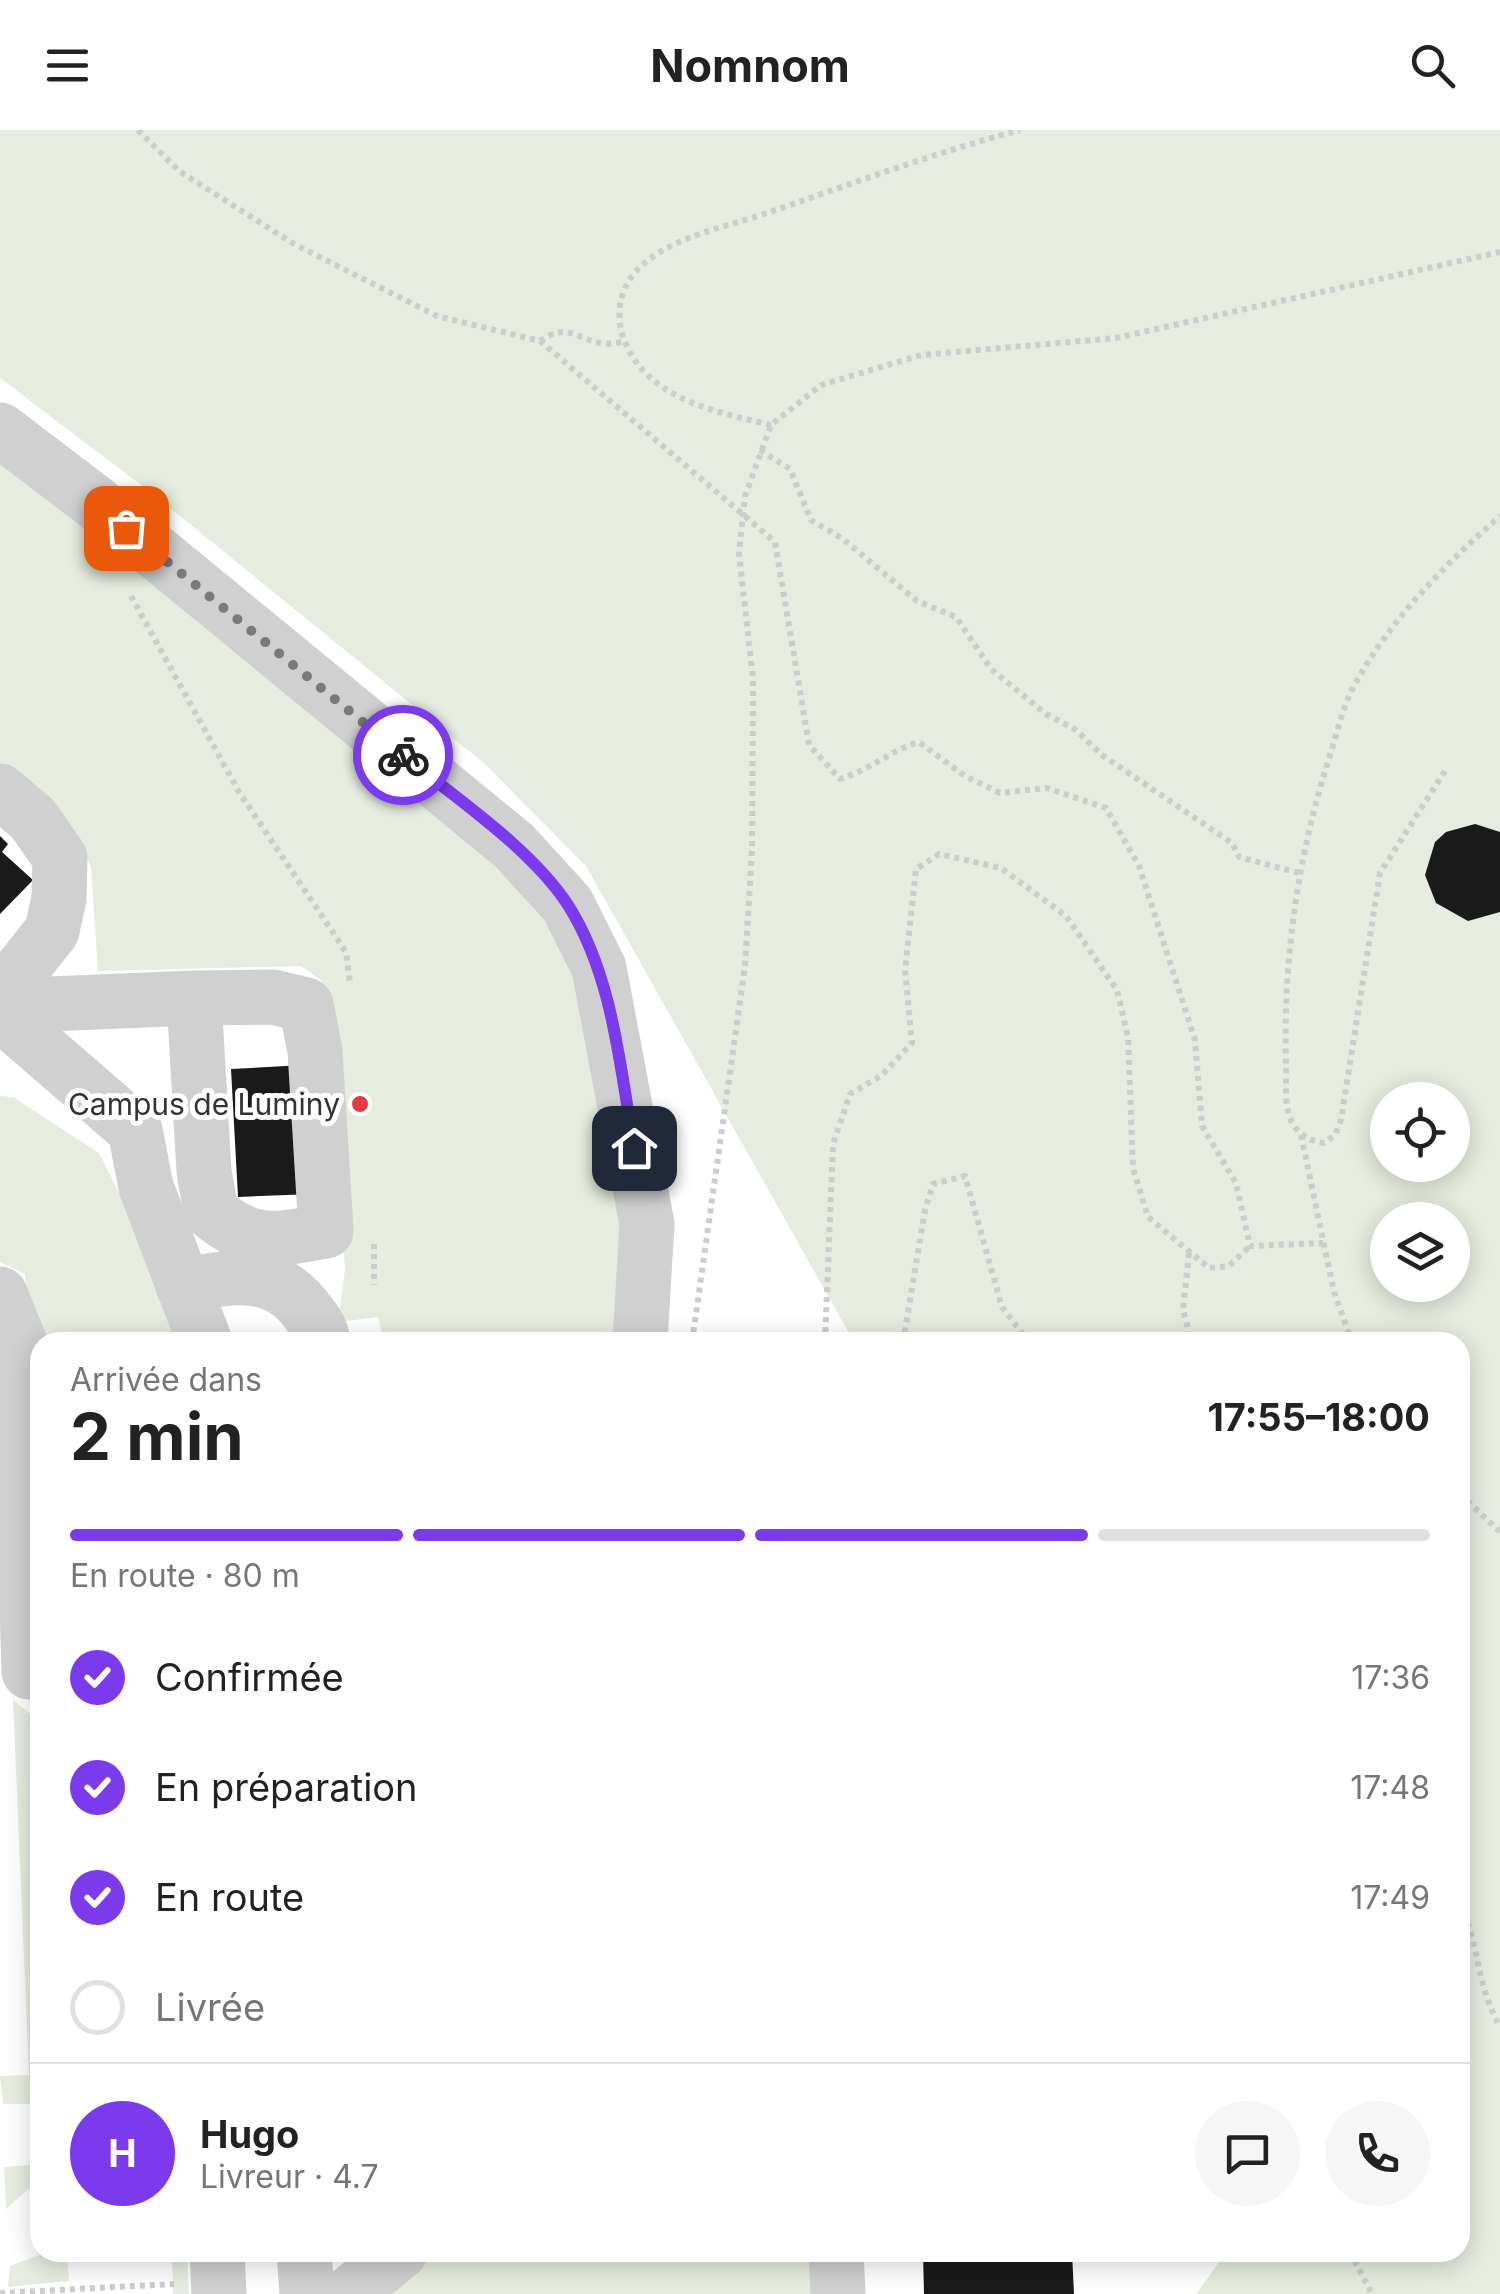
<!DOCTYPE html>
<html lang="fr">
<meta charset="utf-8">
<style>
:root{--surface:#fff;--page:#f6f6f6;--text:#222;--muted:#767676;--line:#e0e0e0;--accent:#7c3aed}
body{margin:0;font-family:Inter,sans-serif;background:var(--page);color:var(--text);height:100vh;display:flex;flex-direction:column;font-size:38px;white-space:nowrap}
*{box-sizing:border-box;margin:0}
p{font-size:32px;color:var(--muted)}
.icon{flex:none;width:55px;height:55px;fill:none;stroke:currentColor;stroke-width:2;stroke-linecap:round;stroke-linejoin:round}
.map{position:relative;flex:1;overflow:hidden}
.sheet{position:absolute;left:30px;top:1202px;width:1440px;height:930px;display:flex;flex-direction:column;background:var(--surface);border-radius:30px;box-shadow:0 5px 25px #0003}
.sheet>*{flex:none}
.tools{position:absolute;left:1370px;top:952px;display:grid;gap:20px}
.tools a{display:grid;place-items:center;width:100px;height:100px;border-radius:50%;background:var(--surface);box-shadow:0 5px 25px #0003;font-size:50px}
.pin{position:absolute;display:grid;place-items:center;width:85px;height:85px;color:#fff;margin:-42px;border-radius:20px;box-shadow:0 5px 15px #0006}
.courier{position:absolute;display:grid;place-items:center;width:100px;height:100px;margin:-50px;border:8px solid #7c3aed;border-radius:50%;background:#fff;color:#222;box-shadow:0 2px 12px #0007}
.head em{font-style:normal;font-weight:700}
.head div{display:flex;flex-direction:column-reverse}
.head{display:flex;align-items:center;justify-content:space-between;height:170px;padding:0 40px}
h1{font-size:65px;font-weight:700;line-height:75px}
.bar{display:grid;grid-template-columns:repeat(4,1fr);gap:15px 10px;align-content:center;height:120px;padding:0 40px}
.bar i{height:12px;border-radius:8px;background:var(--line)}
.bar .on{background:var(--accent)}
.bar p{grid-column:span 4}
.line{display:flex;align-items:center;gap:25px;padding:0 40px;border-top:2px solid var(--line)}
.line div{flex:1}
.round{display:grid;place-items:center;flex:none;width:105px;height:105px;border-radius:52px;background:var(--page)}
ol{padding:0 40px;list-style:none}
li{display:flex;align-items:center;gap:30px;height:110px}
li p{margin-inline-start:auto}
li .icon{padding:10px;border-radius:50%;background:var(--accent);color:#fff;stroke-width:4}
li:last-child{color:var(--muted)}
li i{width:55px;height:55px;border:5px solid var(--line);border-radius:50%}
header{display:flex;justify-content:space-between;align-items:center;height:130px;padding:0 40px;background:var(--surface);font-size:45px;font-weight:700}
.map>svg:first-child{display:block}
</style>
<header><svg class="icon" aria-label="menu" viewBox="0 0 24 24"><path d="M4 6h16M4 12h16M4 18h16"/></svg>Nomnom<svg class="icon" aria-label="search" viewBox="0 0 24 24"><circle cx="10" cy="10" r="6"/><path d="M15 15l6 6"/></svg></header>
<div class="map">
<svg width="1500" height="2164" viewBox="0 0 1500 2164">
<rect width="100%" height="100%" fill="#fff"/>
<g fill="#e6ecdf" fill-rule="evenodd">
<path d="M0 0H1500V2164H1196L1226 2123 1460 2122V1212H854L586 736 485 634 153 364 0 248ZM1388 970H1452V1035H1388ZM1388 1090H1452V1155H1388Z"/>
<polygon points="0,334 164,460 533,758 580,844 627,1075 621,1212 483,1212 482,1203 383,1208 378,1187 338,1192 345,1139 322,851 301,836 98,841 91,737 75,702 0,640"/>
<polygon points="0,966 13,967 99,1023 142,1109 183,1212 40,1212 40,1441 25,1144 0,1132"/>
<polygon points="13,1570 40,1592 40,1974 3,1974 0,1946 29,1945"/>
<polygon points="40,2034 40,2058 35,2053 6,2079 4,2037"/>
<polygon points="45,2123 67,2123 69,2151 8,2157 10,2136"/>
<polygon points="172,2123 187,2123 189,2164 173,2164"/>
<polygon points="435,2123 815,2123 817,2164 383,2164"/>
</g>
<g fill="#1a1a1a">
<polygon points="1475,694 1500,702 1500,782 1468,791 1436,773 1425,745 1435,712 1446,702"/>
<polygon points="0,706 8,714 2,722 33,750 0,784"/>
<polygon points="304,935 313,1064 238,1067 231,939"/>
<polygon points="483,1203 483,1212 383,1212 383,1208"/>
<polygon points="923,2122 1072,2122 1074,2164 924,2164"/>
</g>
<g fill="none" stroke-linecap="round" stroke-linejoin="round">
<g stroke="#cdcdcd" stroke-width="6" stroke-dasharray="5 5" stroke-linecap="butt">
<path d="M138 0 179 41 294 114 437 186 540 211 775 412 809 615 840 649C870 640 889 621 919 612L965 646 1000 663 1047 658 1106 678 1139 736 1195 910 1202 996 1236 1053 1250 1116 1323 1113"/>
<path d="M540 211C567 192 575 208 600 213 607 215 618 212 625 212"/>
<path d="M771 295C717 282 649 270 625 212 614 186 619 157 641 136 674 106 726 97 767 83 851 54 934 23 1020 0"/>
<polyline points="760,320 790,339 811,390 843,409 917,471 956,487 991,539 1046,584 1076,600 1102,625 1232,713 1239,727 1299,743"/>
<polyline points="131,466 239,662 346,822 350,853"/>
<path d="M1445 641 1380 743 1341 990 1335 1005 1324 1013C1311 1011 1300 1006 1293 994 1283 978 1287 952 1286 934 1283 828 1298 725 1330 625 1337 604 1342 579 1352 560 1388 491 1443 437 1500 386"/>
<polyline points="1301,1005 1334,1162 1352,1212"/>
<polyline points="374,1114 374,1155"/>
<polyline points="1189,1123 1183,1180 1192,1212"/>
<polyline points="692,1212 745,836 752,721 753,549 739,423 745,366 771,295 821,255 921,225 1116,208 1500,122"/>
<polyline points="825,1212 833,1014 850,964 881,946 912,913 905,840 916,739 939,724 1001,738 1066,786 1117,860 1128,907 1133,1038 1148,1087 1209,1138 1229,1136 1250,1116"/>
<polyline points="903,1212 925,1080 933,1054 965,1046 1002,1177 1029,1212"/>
<polyline points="1460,1364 1500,1402"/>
<path d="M1460 1774C1480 1817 1476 1854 1500 1897"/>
<polyline points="1350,2122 1372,2164"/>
<polyline points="0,2163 174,2154"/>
</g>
<g stroke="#d0d0d0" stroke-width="55">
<polyline points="0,300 96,373 514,716 567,774 599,838 647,1094 640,1212"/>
<polyline points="0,661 33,689 60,728 59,768 52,801 0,866"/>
<path d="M0 876 194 868H199L273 867 306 875 315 921 326 1101C275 1110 253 1117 211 1082L204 1041 194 868"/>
<polyline points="0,883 135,1000 146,1057 205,1212"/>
<path d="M183 1156C233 1145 277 1137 310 1185 317 1194 322 1201 323 1212"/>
<polyline points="0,1164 19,1211 29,1542"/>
<polyline points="217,2122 219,2164"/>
<polyline points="304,2122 307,2164"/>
<polyline points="836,2122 838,2164"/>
<polyline points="349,2164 400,2122"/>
</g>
</g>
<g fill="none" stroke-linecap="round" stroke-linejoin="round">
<polyline stroke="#7a7a7a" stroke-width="10" stroke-dasharray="0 18" points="126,398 403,625"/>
<path stroke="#7c3aed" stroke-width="12" d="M403 625C455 668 531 718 568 775 613 846 620 937 634 1018"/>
</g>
<circle fill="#e63946" stroke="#fff" stroke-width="4" cx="360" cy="974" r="10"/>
<g text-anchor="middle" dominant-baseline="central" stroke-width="10" stroke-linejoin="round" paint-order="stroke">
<g font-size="30" fill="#333" stroke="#fff" text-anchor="end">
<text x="340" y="974">Campus de Luminy</text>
</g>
</g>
</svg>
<div class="tools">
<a><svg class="icon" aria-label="locate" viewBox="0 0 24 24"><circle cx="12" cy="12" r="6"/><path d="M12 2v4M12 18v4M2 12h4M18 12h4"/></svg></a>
<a><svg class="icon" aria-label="layers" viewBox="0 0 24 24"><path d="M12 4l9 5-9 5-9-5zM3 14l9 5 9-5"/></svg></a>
</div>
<div class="pin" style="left:126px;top:398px;background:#ea580c"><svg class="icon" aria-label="bag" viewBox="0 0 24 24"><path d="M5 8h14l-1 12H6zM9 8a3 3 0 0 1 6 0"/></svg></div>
<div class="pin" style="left:634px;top:1018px;background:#1f2937"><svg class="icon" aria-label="home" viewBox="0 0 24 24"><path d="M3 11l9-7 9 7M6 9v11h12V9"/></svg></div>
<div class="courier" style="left:403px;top:625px"><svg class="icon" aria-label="bike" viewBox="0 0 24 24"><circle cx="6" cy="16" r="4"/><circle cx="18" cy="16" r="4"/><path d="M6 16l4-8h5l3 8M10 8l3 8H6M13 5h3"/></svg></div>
<section class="sheet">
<div class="head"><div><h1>2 min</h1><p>Arrivée dans</p></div><em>17:55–18:00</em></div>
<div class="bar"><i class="on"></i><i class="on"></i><i class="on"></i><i></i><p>En route · 80 m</p></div>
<ol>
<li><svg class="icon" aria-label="check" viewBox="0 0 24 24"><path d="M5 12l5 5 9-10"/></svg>Confirmée<p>17:36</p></li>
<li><svg class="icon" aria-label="check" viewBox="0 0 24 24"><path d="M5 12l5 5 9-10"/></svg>En préparation<p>17:48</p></li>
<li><svg class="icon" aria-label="check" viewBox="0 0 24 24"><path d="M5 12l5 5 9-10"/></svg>En route<p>17:49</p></li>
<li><i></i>Livrée</li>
</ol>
<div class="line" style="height:180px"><b class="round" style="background:var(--accent);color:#fff">H</b><div><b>Hugo</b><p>Livreur · 4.7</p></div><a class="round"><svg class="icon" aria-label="chat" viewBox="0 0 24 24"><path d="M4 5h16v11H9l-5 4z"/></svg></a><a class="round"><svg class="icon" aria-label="phone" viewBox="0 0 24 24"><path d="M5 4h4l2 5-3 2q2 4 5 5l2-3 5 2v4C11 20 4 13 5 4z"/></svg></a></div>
</section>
</div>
